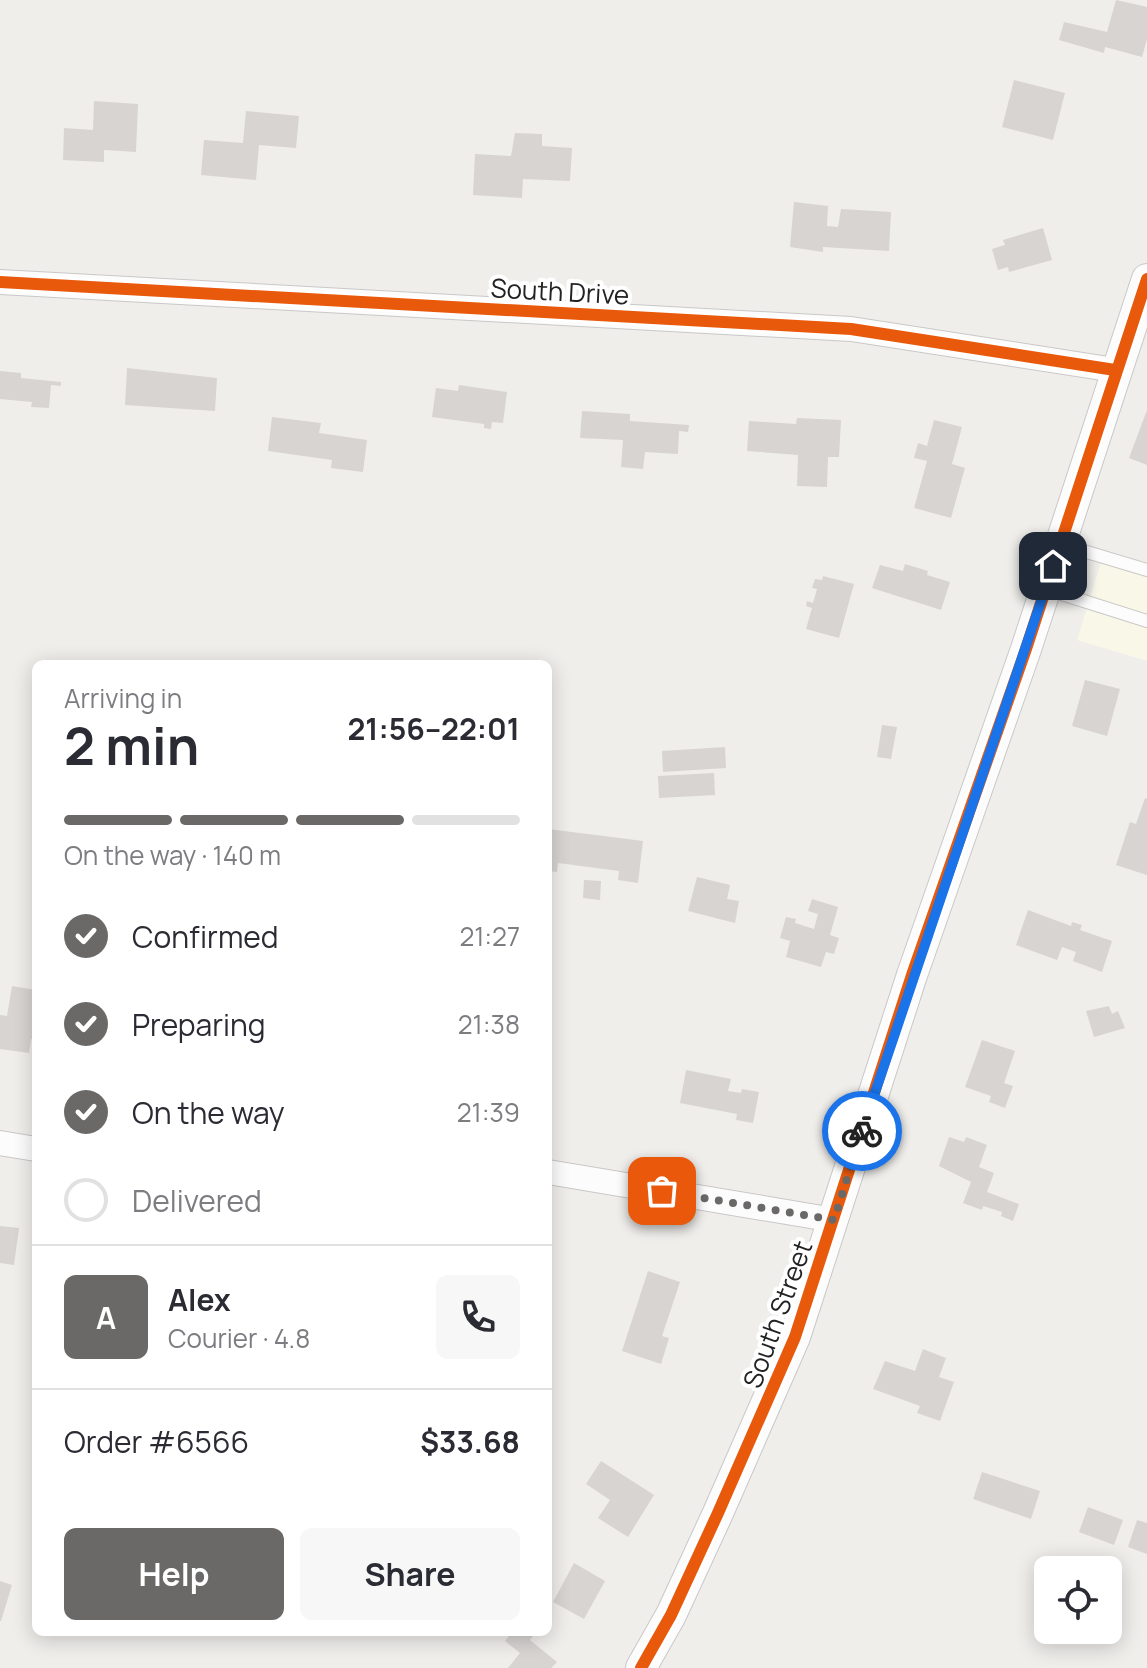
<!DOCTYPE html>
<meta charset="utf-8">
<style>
:root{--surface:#fff;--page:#f7f7f7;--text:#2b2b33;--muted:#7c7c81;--line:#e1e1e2;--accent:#6a6968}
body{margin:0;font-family:Manrope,sans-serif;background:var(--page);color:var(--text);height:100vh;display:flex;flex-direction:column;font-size:30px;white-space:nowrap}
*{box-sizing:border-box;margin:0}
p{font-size:26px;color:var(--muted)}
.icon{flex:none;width:44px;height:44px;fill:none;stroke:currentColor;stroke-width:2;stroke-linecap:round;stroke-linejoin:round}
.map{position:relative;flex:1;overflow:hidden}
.panel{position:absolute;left:32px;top:660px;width:520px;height:976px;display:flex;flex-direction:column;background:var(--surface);border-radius:12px;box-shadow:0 4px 20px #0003}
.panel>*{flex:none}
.buttons{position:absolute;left:1034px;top:1556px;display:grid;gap:16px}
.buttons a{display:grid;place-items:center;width:88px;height:88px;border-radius:12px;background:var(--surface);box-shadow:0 4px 20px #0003;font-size:40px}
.pin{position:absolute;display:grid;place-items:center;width:68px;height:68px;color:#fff;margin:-34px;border-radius:16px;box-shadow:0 4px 12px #0006}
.courier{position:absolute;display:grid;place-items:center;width:80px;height:80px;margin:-40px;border:6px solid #1a73e8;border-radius:50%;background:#fff;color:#222;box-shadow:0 2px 10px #0007}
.summary em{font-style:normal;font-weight:700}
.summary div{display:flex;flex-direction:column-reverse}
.summary{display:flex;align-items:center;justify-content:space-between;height:136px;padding:0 32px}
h1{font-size:52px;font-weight:700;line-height:60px}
.bar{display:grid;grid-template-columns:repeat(4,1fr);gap:12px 8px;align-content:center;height:96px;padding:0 32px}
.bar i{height:10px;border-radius:6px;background:var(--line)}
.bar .active{background:var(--accent)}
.bar p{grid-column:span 4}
.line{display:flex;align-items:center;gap:20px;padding:0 32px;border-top:2px solid var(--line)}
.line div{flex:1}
.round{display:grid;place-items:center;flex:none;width:84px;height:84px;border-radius:12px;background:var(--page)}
ol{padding:0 32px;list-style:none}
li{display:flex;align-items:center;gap:24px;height:88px}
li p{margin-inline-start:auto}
li .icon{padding:8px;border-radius:50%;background:var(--accent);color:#fff;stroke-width:4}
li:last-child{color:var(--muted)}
li i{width:44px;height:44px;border:4px solid var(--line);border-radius:50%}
.action{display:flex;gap:16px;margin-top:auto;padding:16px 32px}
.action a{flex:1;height:92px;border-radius:12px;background:var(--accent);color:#fff;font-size:32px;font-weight:700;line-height:92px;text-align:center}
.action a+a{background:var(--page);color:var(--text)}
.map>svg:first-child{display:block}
</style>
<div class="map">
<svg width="1147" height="1668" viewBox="0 0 1147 1668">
<rect width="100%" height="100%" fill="#f0eeeb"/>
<polygon fill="#f8f7e8" points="1104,552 1147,563 1147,661 1077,640"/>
<g fill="#d7d4d2">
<polygon points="1116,0 1147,7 1147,39 1142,57 1105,47 1104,53 1059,40 1064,22 1107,32"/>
<polygon points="1014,80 1065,93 1053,140 1002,127"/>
<polygon points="94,101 138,104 136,152 104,150 104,162 63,160 64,128 93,130"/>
<polygon points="246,111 299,116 296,148 259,145 256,180 201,175 204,140 243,143"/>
<polygon points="515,133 542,134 542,146 572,148 570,181 523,179 522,198 473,195 475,154 511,156"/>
<polygon points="794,202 828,206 827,226 838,227 841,209 891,212 889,251 823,247 823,252 790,247"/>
<polygon points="1043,228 1052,260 1009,272 1008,267 998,270 992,249 1005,245 1003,240"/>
<polygon points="127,368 217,378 215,411 125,405"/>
<polygon points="0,371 21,373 21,378 61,382 61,386 51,385 49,408 31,407 32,402 0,399"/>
<polygon points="459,385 507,392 503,423 492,422 491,429 484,428 484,424 432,417 436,388 458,391"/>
<polygon points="1147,410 1147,465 1129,458"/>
<polygon points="582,411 630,414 630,421 689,425 688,432 679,431 678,454 645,452 643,469 621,467 623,440 580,438"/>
<polygon points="272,417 321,423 319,433 367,440 363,472 331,468 332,460 268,451"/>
<polygon points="797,418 841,420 839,457 828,457 827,487 797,486 798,455 747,451 749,421 796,424"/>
<polygon points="934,420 962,427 952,464 965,468 951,518 914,508 927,461 914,458 918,443 927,446"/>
<polygon points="905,564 928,571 927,575 950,582 941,610 872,588 880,565 903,571"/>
<polygon points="823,576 854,584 839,638 806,629 812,608 806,606 807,601 813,603 817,589 812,588 815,579 822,580"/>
<polygon points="1085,680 1120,689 1107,736 1072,726"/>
<polygon points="882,725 897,727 891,759 877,757"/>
<polygon points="725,747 726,768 663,772 662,751"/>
<polygon points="714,773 715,795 659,798 658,776"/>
<polygon points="1145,798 1147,799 1147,875 1116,865 1130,822 1136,824"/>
<polygon points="548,829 643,841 638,883 618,880 619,871 558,863 557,872 548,871"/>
<polygon points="697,877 730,885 727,899 739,901 735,923 688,911"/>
<polygon points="584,880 601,881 600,900 583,898"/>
<polygon points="812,899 838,907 830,935 839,938 834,954 826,952 821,967 786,957 790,941 780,938 786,917 796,919 795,923 814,929 818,914 808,911"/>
<polygon points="1028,910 1071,926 1072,922 1082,925 1080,930 1112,941 1102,972 1073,961 1076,952 1062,947 1057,960 1016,945"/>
<polygon points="12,986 36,990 36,1040 31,1039 29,1053 0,1049 0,1015 7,1016"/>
<polygon points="1109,1006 1112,1014 1118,1011 1125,1028 1094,1037 1086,1011"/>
<polygon points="982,1040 1015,1051 1004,1083 1013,1086 1005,1108 989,1102 991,1096 965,1087"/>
<polygon points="686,1070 731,1079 728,1091 741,1093 742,1089 759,1092 753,1123 736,1120 737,1114 680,1103"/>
<polygon points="949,1137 964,1142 966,1137 987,1145 979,1167 994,1173 987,1192 1019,1204 1013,1221 1001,1216 1002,1212 983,1206 982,1210 963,1203 971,1182 939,1166"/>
<polygon points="0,1226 19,1228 14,1265 0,1263"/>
<polygon points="648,1271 680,1282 662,1336 669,1338 661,1364 622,1351"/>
<polygon points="923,1349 946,1358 939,1377 954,1382 940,1421 917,1413 920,1406 873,1389 885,1361 915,1371"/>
<polygon points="601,1461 654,1495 628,1537 598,1518 610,1500 586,1484"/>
<polygon points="982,1472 1040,1491 1031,1519 973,1499"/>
<polygon points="1088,1507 1123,1520 1114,1545 1079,1532"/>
<polygon points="1137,1520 1147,1523 1147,1554 1128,1547"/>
<polygon points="574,1563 605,1581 584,1619 553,1602"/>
<polygon points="0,1581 12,1585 1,1621 0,1621"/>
<polygon points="512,1632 536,1632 530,1640 557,1662 551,1668 508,1668 520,1653 505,1641"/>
</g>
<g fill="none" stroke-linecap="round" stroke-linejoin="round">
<g stroke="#c9c8c7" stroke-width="14">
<g id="service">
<polyline points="1060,544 1147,570"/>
<polyline points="1046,589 1147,621"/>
</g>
</g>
<g stroke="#c9c8c7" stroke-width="26">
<g id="minor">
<polyline points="0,282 851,329 1115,370"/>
<polyline points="0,1143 36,1149"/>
<polyline points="548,1172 834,1220"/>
</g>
</g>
<g stroke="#c9c8c7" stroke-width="32">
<polyline id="tertiary" points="641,1668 671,1615 718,1513 795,1337 912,975 1026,649 1147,279"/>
</g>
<use href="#service" stroke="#fdfcfc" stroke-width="12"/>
<use href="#minor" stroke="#fdfcfc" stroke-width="24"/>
<use href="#tertiary" stroke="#fdfcfc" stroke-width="30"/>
<g stroke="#fff" stroke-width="17">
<g id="cycleway">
<polyline points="0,282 851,329 1115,370"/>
<polyline points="641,1668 671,1615 718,1513 795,1337 912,975 1026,649 1147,279"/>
</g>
</g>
<use href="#cycleway" stroke="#e8590c" stroke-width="12"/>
</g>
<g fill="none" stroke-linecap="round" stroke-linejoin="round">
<polyline stroke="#6a6968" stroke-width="8" stroke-dasharray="0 14.4" points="662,1191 834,1220 862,1131"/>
<polyline stroke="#1a73e8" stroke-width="10" points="862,1131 1053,566"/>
</g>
<g text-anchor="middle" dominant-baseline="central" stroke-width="8" stroke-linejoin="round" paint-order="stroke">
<g font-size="26" fill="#222" stroke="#fff">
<text transform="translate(560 291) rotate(3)">South Drive</text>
<text transform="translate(777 1314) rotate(-70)">South Street</text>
</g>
</g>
</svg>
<div class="buttons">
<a><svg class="icon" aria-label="locate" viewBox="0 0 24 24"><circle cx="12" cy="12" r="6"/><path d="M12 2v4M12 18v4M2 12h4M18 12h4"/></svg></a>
</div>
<div class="pin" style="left:662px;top:1191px;background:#ea580c"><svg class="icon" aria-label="bag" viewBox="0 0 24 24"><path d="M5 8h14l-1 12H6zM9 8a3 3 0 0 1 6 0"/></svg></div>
<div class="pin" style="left:1053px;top:566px;background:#1f2937"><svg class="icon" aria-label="home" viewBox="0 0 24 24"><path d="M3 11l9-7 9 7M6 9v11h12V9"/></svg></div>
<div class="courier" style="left:862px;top:1131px"><svg class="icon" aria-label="bike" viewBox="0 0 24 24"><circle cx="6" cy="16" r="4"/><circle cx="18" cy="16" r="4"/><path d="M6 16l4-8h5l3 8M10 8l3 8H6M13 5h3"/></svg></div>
<section class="panel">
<div class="summary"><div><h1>2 min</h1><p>Arriving in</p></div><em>21:56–22:01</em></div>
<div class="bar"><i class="active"></i><i class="active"></i><i class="active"></i><i></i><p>On the way · 140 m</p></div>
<ol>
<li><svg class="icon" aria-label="check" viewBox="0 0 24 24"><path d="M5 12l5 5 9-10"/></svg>Confirmed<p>21:27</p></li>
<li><svg class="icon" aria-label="check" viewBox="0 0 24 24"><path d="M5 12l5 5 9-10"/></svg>Preparing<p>21:38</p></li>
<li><svg class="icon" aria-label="check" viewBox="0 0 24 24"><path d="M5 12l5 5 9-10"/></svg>On the way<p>21:39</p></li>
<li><i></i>Delivered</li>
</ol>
<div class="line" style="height:144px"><b class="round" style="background:var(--accent);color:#fff">A</b><div><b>Alex</b><p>Courier · 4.8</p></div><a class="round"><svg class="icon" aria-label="phone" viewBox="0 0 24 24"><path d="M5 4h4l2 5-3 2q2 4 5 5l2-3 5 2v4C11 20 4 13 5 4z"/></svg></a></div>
<div class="line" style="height:104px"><div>Order #6566</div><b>$33.68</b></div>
<div class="action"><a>Help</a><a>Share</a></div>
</section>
</div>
